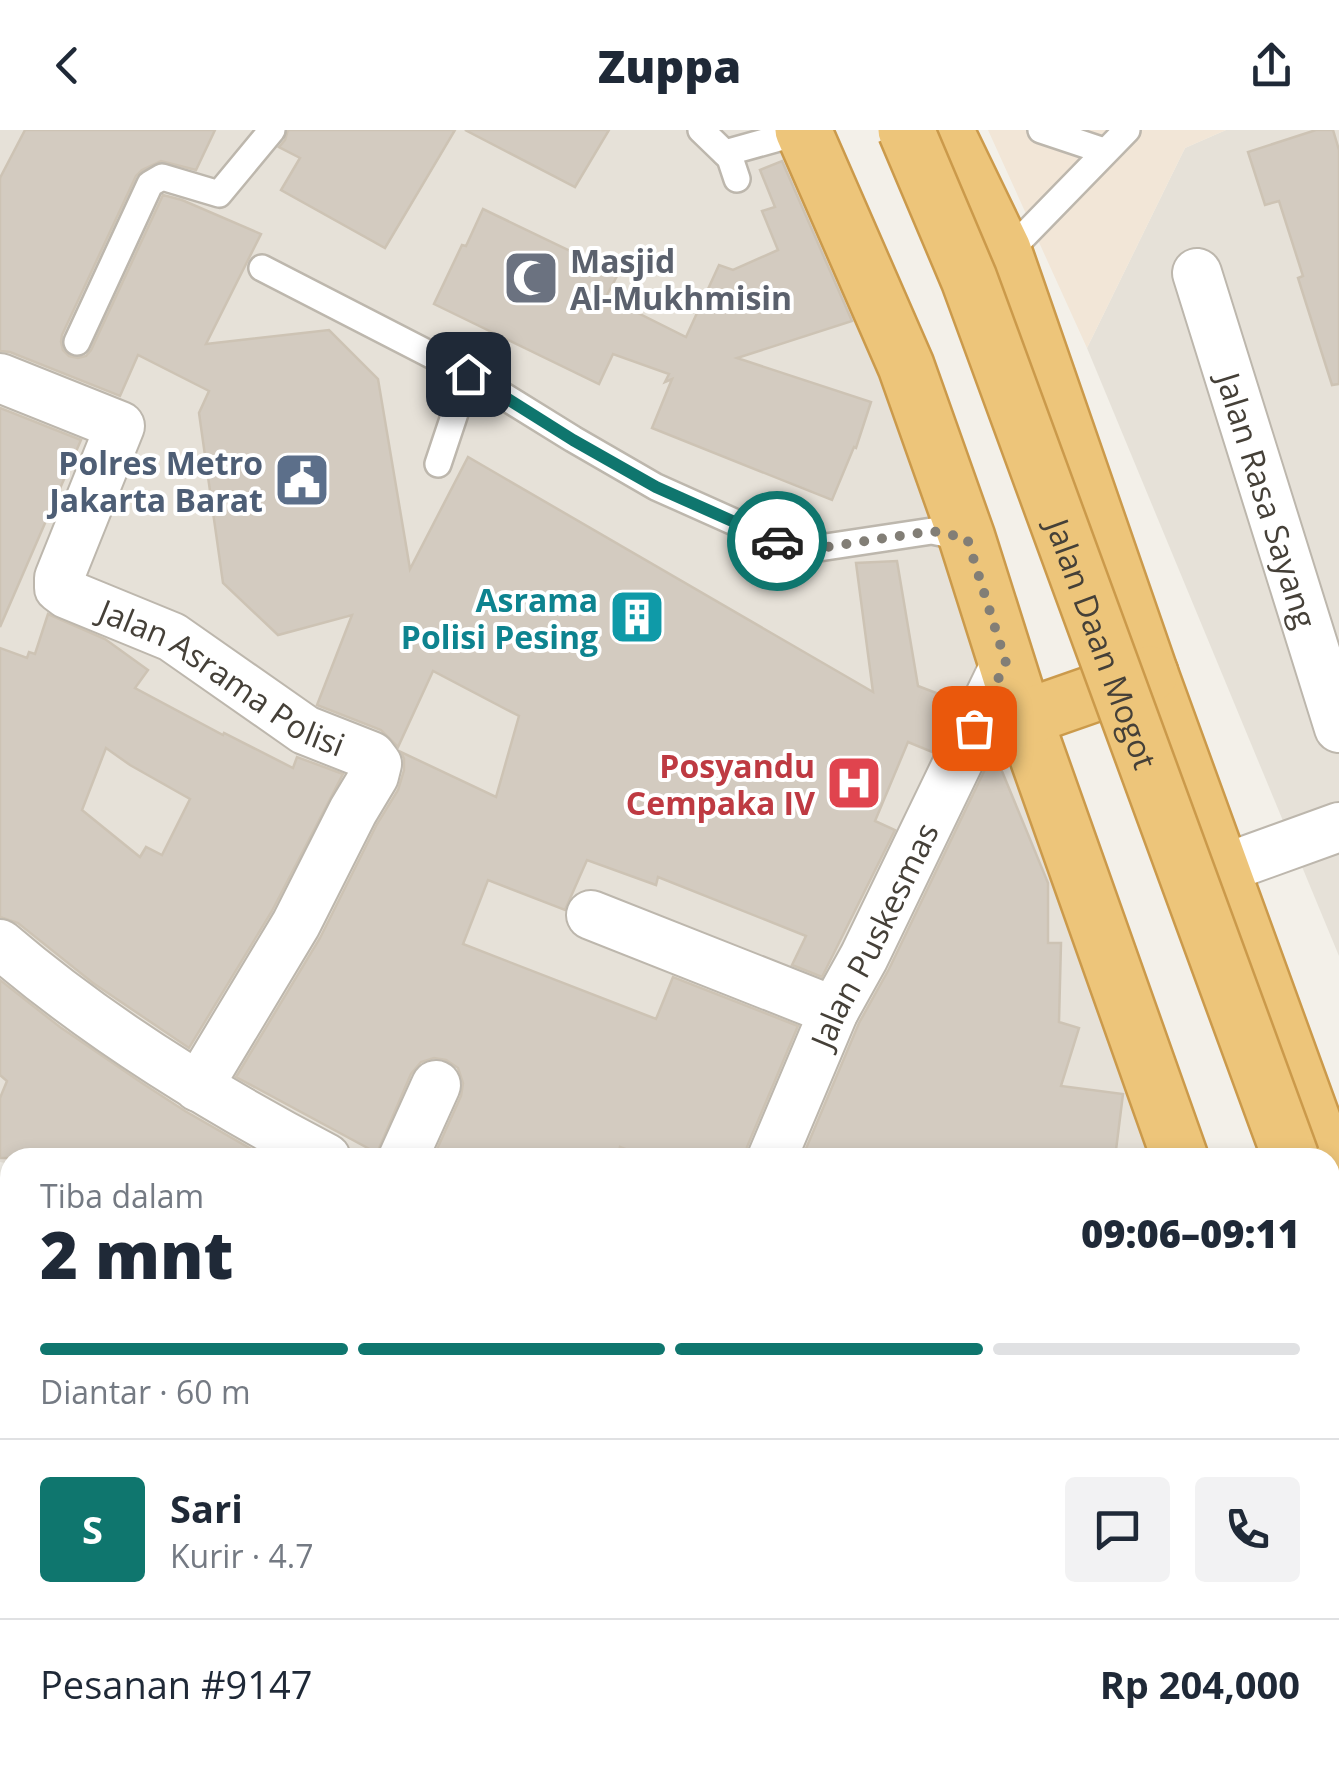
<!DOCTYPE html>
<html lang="id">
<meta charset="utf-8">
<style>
:root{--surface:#fff;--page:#f2f2f3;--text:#1f2937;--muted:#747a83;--line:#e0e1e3;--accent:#0f766e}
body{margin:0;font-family:"Open Sans",sans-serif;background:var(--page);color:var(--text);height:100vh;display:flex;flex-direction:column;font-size:38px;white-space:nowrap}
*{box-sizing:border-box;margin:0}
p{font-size:32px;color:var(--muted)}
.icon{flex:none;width:55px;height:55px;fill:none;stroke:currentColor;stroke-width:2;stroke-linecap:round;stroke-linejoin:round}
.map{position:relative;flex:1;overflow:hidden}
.sheet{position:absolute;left:0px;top:1018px;width:1340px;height:622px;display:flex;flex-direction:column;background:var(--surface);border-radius:30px 30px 0 0;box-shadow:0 5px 15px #0003}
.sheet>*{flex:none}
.pin{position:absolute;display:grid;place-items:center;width:85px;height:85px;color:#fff;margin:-42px;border-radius:20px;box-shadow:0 5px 15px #0006}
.courier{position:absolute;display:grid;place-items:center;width:100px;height:100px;margin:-50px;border:8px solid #0f766e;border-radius:50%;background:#fff;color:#222;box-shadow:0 2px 12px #0007}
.headline em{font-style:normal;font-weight:800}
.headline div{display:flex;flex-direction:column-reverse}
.headline{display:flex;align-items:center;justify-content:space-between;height:170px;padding:0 40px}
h1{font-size:65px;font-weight:800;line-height:75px}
.bar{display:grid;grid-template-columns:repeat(4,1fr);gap:15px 10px;align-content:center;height:120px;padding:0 40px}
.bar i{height:12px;border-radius:8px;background:var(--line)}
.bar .on{background:var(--accent)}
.bar p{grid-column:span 4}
.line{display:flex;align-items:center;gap:25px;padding:0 40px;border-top:2px solid var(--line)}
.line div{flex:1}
.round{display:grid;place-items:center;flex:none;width:105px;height:105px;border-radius:10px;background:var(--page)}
header{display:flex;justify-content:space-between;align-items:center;height:130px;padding:0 40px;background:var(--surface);font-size:45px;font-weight:800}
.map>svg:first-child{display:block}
</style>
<header><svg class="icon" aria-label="back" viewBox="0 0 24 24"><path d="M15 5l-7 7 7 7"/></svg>Zuppa<svg class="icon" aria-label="share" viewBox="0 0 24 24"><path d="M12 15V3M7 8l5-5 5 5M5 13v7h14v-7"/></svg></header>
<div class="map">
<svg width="1339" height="1639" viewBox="0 0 1339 1639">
<rect width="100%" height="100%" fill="#f3f0e9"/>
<g fill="#e6e1d8">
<polygon points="0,0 812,0 1190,1027 10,1028 10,1034 0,1032"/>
<polygon points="1226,0 1339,0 1339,826 1087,218 1185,18"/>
<polygon points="0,1157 10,1158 10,1630 1132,1630 1128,1639 0,1639"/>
<polygon points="1330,1387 1339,1407 1339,1639 1216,1639 1191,1630 1330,1630"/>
</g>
<polygon fill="#f2e6d7" points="988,0 1226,0 1185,18 1087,218"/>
<g fill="#d3cbc0" stroke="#cdc3b4" stroke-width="2.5" fill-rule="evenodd">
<polygon points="25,0 215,0 196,40 161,31 142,40 136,46 62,205 61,212 63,220 69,226 78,228 86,226 91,220 163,65 182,70 261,104 206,214 329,200 378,249 410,439 468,327 873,562 856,433 897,431 918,556 957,571 932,622 908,612 875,691 895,700 822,847 792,835 806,806 658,747 656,755 587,730 565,780 488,750 463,814 656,889 673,847 798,896 747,1017 745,1028 648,1028 620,1017 617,1028 433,1028 461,966 463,953 458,938 446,930 434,928 421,932 411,944 377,1023 236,947 320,808 377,694 398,660 404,640 404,629 401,622 496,667 519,586 433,541 398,617 381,600 317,575 352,485 278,505 223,453 199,283 209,261 138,225 120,266 10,222 0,221 0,48"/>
<polygon points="288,0 455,0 385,118 281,60 300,28 279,17 285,10"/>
<polygon points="465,0 609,0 575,57"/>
<polygon points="1316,0 1333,0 1339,20 1339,254 1332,255 1298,148 1303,146 1279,71 1265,75 1248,22"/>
<polygon points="782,31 852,191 737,228 871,272 856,318 854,317 832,370 652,298 672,249 665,252 669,244 613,224 599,254 434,174 462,115 466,116 483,79 618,144 606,167 686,207 719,135 733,140 778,120 762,81 775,77 760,40"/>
<polygon points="0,278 81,310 0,497"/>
<path d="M48 484 105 509 148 540 135 558 223 605 224 603 293 638 297 627 343 644 272 781 189 918 93 853 18 793 0 787V518L27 528 29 522 35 524ZM106 618 130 635 190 669 162 725 146 717 140 727 82 680Z"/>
<polygon points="989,631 999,634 1048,753 1048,813 1061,813 1059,892 1079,898 1061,956 1123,964 1115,1028 802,1028 859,893 889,839"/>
<polygon points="0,850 60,897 142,953 185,981 267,1028 0,1028 0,968 7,951 0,945"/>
</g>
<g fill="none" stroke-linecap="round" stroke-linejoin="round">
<g stroke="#bdb7ad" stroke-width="30">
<g id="lane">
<polyline points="701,0 730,28 737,49"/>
<polyline points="1041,0 1104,21"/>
<polyline points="725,23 804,1"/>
<polyline points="1003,120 1016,114 1127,0"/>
<polyline points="262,138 468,244"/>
<polyline points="77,212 150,54 162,47 219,64 272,0"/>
<polyline points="438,334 468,244 573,309 656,357 799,421 932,401 966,408"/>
</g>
</g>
<g stroke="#bdb7ad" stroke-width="52">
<g id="street">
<path id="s1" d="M1197 143 1339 598"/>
<path id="s2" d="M0 248 120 296 59 448V458L67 464 172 507 305 600 371 626 377 634 374 646 353 681 296 794 198 957"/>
<polyline points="1220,740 1339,697"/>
<polyline points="591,785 834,881"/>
<path d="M0 814C99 899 211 968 326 1028"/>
<polyline points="403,1028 436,955"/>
<path id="s3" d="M772 1028 834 881 864 827 1006 533"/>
<polyline points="0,1080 10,1083"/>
<polyline points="1330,1553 1339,1557"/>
<polyline points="213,1630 233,1639"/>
<polyline points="684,1630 704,1639"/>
<polyline points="619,1639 624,1630"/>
<polyline points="1128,1639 1133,1630"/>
</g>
</g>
<g stroke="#cb9a4b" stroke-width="60">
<g id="highway">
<polyline points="803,0 906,236 967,408 1024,588 1180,1028"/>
<polyline points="945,0 1003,120 1150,544 1326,1028"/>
<polyline points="1024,588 1150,544"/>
<polyline points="1330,1133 1339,1158"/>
<polyline points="1330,1213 1339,1236"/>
<polyline points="1330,1356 1339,1374"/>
</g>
</g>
<use href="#lane" stroke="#fff" stroke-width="25"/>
<use href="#street" stroke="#fff" stroke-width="48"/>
<use href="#highway" stroke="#edc57a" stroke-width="55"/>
<g stroke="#979797" stroke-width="8" stroke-dasharray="12 12" stroke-linecap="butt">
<polyline points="0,1137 10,1138"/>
<polyline points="0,1162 10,1163"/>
<polyline points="1330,1314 1339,1315"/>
<polyline points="1330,1336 1339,1337"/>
</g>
<g stroke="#cb9a4b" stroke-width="60" stroke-linecap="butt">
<g id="highway-bridge">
<path id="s4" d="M906 0 969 149 1291 1028"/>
</g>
</g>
<use href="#highway-bridge" stroke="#edc57a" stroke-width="55"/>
</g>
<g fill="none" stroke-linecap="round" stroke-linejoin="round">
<polyline stroke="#827e76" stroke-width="10" stroke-dasharray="0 18" points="777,411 800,421 932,401 967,408 1006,533 974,598"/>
<polyline stroke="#0f766e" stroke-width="12" points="468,244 573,310 656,357 777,411"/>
</g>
<defs>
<g id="mosque-square" transform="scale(2.875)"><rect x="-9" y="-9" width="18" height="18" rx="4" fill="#6b7280" stroke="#fff"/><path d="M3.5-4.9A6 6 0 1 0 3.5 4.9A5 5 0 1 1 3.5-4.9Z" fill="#fff"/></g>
<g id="civic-square" transform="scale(2.875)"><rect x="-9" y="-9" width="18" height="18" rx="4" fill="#5c6f8a" stroke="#fff"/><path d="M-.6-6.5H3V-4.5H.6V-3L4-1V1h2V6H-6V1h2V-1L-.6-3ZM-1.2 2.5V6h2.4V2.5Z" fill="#fff"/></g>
<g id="building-square" transform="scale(2.875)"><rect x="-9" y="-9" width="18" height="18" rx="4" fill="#0f9aa8" stroke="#fff"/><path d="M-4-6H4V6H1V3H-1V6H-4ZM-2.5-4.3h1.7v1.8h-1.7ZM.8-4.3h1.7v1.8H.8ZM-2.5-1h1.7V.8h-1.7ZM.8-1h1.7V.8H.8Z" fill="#fff"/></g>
<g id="hospital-square" transform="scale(2.875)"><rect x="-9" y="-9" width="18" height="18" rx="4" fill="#e0444e" stroke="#fff"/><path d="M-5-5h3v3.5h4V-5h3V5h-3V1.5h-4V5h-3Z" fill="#fff"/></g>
</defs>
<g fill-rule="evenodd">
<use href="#mosque-square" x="531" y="148"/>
<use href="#civic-square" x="302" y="350"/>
<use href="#building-square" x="637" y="487"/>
<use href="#hospital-square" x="854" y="653"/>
</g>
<g text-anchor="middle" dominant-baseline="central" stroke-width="8" stroke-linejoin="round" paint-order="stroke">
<g font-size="32" font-weight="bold" fill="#5b616d" stroke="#fff" text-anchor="start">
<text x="570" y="130">Masjid<tspan x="570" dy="37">Al-Mukhmisin</tspan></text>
</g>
<g font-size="32" font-weight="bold" fill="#4e5e75" stroke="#fff" text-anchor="end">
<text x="263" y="332">Polres Metro<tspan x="263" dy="37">Jakarta Barat</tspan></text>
</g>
<g font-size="32" fill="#454038" stroke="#fff">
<text stroke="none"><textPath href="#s1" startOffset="238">Jalan Rasa Sayang</textPath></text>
<text stroke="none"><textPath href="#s4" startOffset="550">Jalan Daan Mogot</textPath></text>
<text stroke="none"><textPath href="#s2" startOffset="490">Jalan Asrama Polisi</textPath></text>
<text stroke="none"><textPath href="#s3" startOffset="245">Jalan Puskesmas</textPath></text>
</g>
<g font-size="32" font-weight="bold" fill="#0d838f" stroke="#fff" text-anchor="end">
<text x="598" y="469">Asrama<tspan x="598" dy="37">Polisi Pesing</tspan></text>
</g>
<g font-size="32" font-weight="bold" fill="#be3a42" stroke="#fff" text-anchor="end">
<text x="815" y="635">Posyandu<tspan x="815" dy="37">Cempaka IV</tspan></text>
</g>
</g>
</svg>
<div class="pin" style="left:974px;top:598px;background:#ea580c"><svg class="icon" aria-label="bag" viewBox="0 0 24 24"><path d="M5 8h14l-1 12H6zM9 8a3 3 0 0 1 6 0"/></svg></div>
<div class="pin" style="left:468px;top:244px;background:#1f2937"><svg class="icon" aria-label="home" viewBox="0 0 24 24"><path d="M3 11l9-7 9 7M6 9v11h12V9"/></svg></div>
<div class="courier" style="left:777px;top:411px"><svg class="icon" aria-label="car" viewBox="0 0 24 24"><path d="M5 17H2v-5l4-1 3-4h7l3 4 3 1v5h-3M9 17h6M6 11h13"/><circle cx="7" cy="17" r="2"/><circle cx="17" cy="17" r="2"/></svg></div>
<section class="sheet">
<div class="headline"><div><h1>2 mnt</h1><p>Tiba dalam</p></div><em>09:06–09:11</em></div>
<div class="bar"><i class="on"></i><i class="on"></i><i class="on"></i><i></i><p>Diantar · 60 m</p></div>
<div class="line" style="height:180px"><b class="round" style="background:var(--accent);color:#fff">S</b><div><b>Sari</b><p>Kurir · 4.7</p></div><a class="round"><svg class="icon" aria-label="chat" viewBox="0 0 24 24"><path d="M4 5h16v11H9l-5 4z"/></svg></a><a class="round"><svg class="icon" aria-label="phone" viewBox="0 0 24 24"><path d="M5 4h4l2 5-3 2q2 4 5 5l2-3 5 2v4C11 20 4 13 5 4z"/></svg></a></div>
<div class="line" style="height:130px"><div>Pesanan #9147</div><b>Rp 204,000</b></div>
</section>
</div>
